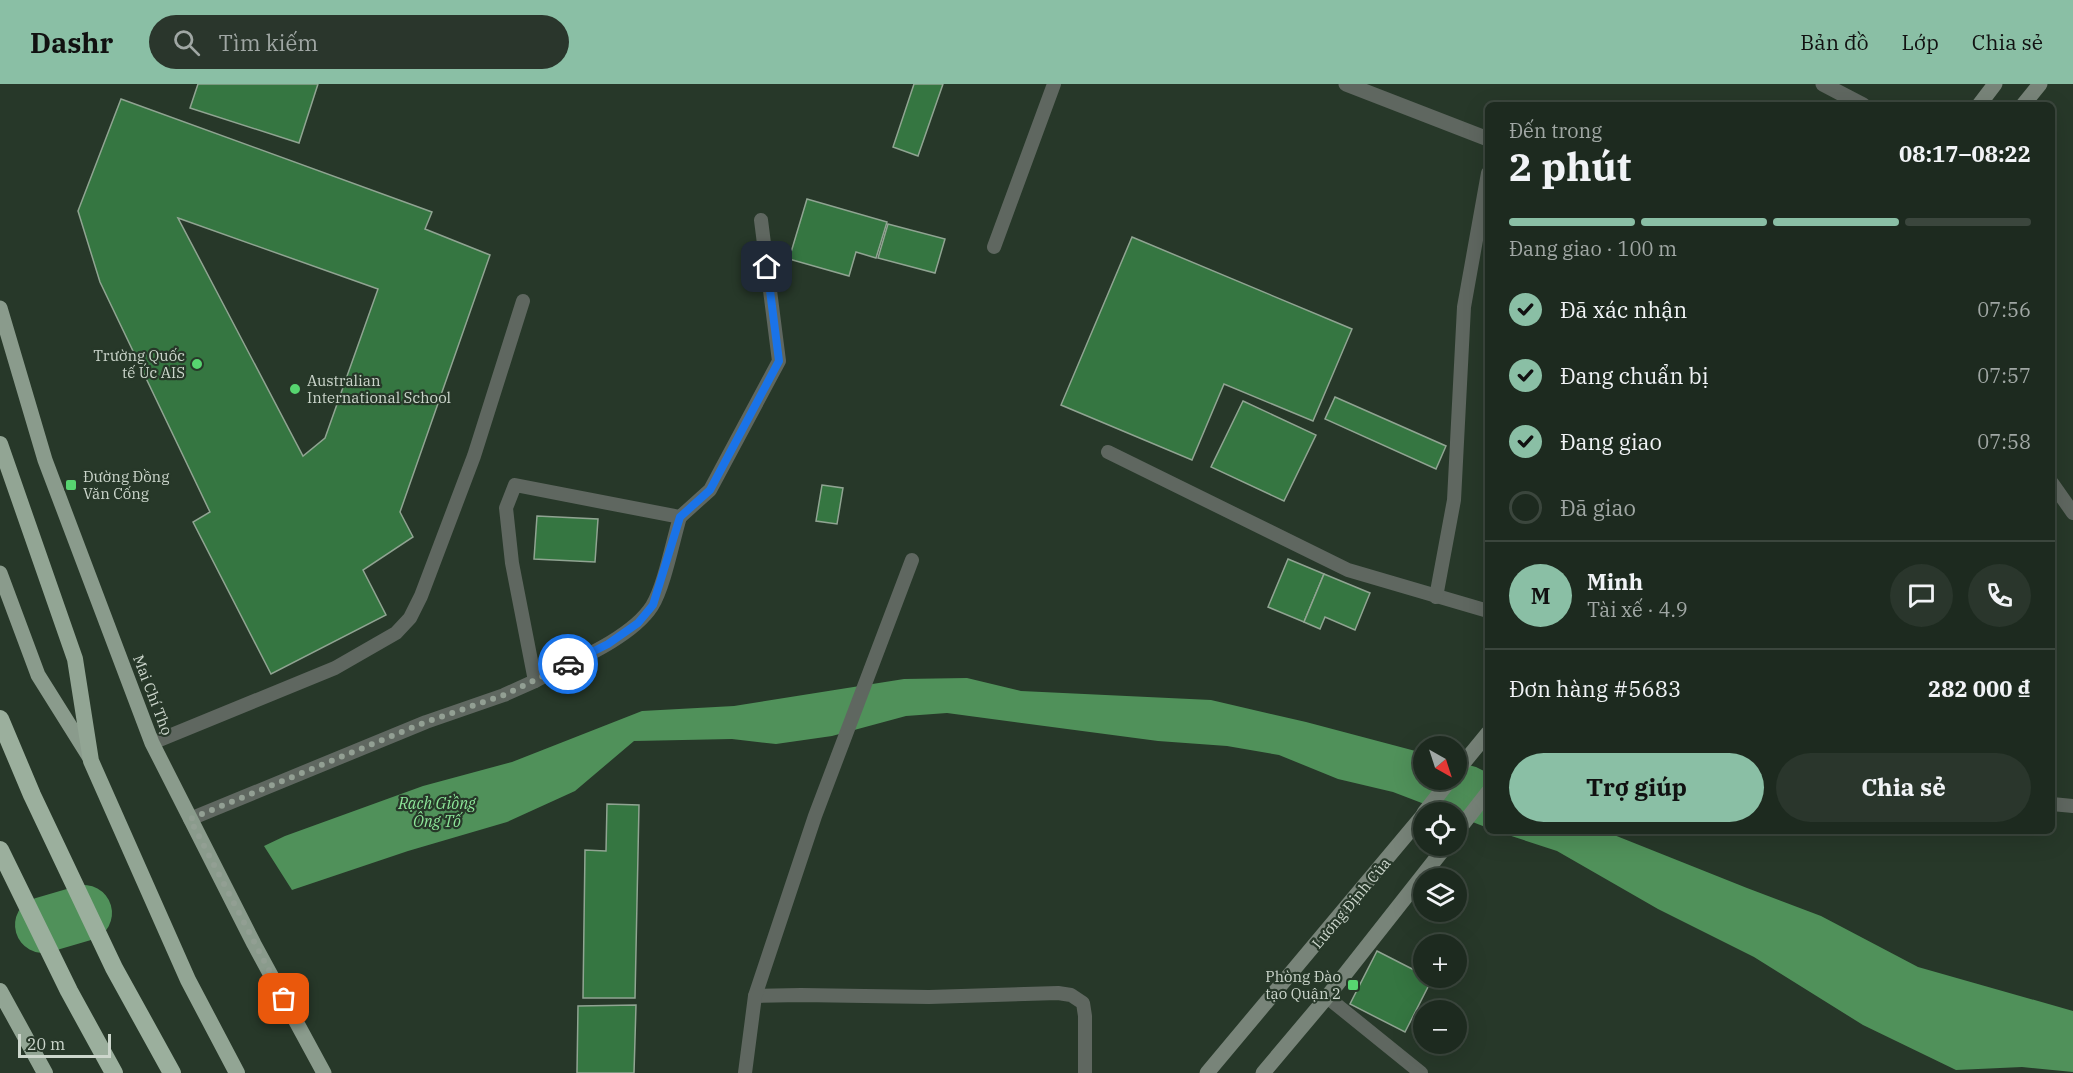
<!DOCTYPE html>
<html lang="vi">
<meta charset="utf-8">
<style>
:root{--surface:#1d2a1f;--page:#2a362c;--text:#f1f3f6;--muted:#a0a7a4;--line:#3b463d;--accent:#8abfa5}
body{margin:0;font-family:"IBM Plex Serif",serif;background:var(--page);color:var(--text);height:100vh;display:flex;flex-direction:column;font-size:22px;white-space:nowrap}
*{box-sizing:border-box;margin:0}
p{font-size:20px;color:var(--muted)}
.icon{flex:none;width:33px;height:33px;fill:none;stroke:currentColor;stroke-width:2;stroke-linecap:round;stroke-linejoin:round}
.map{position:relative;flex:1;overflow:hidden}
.panel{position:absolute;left:1485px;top:18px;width:570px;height:732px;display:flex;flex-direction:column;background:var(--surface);border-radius:9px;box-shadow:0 6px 24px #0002,0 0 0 2px var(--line)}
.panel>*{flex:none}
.needle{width:39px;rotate:141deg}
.tools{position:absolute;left:1413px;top:652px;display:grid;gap:12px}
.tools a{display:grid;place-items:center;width:54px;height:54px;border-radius:50%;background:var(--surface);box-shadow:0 6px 24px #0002,0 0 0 2px var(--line);font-size:30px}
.scale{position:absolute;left:18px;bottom:15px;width:93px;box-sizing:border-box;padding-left:6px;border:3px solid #ccd6cc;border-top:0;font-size:16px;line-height:21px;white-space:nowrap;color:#ccd6cc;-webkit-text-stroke:4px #273829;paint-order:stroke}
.pin{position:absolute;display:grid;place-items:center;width:51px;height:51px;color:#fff;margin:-26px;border-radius:12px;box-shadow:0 3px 9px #0006}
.courier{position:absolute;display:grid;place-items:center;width:60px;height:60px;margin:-30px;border:4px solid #1a73e8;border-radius:50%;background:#fff;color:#222;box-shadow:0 2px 8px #0007}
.overview em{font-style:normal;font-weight:700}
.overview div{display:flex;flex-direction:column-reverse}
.overview{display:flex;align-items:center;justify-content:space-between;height:102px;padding:0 24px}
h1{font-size:39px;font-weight:700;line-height:45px}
.bar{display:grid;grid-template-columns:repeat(4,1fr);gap:9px 6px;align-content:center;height:72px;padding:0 24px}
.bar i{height:8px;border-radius:4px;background:var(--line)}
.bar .selected{background:var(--accent)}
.bar p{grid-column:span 4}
.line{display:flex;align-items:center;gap:15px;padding:0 24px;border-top:2px solid var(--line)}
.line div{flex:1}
.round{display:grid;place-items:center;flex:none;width:63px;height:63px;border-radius:32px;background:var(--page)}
ol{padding:0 24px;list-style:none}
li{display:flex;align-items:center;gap:18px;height:66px}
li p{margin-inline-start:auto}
li .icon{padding:6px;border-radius:50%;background:var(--accent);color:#111;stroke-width:4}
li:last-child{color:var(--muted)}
li i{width:33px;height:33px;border:3px solid var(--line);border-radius:50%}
.action{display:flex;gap:12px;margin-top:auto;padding:12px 24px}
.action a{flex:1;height:69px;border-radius:36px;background:var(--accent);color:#111;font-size:24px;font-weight:700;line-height:69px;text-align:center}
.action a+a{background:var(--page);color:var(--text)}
header{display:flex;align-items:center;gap:36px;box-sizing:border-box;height:84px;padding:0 30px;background:var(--accent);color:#111}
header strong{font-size:28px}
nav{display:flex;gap:33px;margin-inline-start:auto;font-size:21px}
.search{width:420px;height:54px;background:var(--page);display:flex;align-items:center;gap:15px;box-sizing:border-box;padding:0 21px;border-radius:33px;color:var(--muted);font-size:22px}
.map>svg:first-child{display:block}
</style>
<header>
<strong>Dashr</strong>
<div class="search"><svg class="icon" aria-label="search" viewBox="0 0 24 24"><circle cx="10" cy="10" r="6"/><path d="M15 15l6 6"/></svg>Tìm kiếm</div>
<nav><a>Bản đồ</a><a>Lớp</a><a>Chia sẻ</a></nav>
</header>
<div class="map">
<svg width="2073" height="989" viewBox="0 0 2073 989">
<rect width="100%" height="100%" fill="#273829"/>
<g fill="#50915a">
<polygon points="967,594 1021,607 1211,616 1306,638 1423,669 1424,696 1456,696 1457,678 1476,683 1488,689 1488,744 1457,732 1456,729 1448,729 1393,708 1338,695 1279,671 1227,662 1158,657 947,629 906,632 832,652 776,660 732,655 634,657 575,707 507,738 408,767 292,806 264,762 285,752 423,702 512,678 642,627 734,622 904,595"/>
<polygon points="1496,747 1604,747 1747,804 1821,832 1918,883 2073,927 2073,988 2022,983 1956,986 1863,941 1754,873 1658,825 1557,767"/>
</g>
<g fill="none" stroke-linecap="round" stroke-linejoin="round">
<polyline stroke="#50915a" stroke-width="56" points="43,841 84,829"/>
</g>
<g fill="#357641" stroke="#90a492" stroke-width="1.5" fill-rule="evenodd">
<polygon points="198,0 318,0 299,59 190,24"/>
<polygon points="914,0 943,0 918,72 893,63"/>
<path d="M121 15 432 128 425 145 490 171 400 428 413 453 363 486 386 531 271 590 193 438 210 428 100 198 78 127ZM178 134 378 205 325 354 303 372Z"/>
<polygon points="807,115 887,138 876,174 856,168 849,192 789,175"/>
<polygon points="888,140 945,155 935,189 878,174"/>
<polygon points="1132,153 1352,245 1313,337 1224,300 1192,376 1061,321"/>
<polygon points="1335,313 1446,362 1436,385 1325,335"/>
<polygon points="1243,317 1316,351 1284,417 1211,383"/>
<polygon points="822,401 843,404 837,440 816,437"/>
<polygon points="537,432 598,435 595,478 534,475"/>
<polygon points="1288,475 1324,490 1304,538 1268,523"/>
<polygon points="1324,490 1370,509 1355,546 1325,533 1320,545 1304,538"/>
<polygon points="607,720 639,721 635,914 583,914 585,766 606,767"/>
<polygon points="1377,867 1424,891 1424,894 1432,895 1405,948 1350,920"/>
<polygon points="636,921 634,989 577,989 578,922"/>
</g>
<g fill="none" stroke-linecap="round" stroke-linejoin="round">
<g stroke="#5f6760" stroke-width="14">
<polyline points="994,163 1054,0"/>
<polyline points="1108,368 1348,486 1488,527"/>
<polyline points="2052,399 2073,429"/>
<polyline points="1436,513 1454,416 1464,223 1488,89"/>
<path d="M535 597C570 579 631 555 652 522 664 503 673 456 680 433"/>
<polyline points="152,659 335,584 396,549 410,534 421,512 474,372 523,217"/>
<polyline points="2052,720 2073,722"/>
<polyline points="190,735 426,638 504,611 535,597 512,479 506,424 515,401 680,433 710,406 779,277 761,136"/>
<polyline points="755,912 801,911 929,913 1058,909 1071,911 1083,919 1085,932 1085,989"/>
<polyline points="1327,913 1421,989"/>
<polyline points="745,989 755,912 815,732 912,476"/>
</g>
<g stroke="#5f6760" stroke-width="15">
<polyline points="1346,0 1488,55"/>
<polyline points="1823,0 1863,21"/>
</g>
<g stroke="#788479" stroke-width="15">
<polyline points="1979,21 1995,0"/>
<polyline points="2023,21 2040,0"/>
<polyline points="1456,688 1488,649"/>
<polyline points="1424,729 1450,696"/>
<polyline points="1456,749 1488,708"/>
<polyline points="1207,989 1424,730"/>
<polyline points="1263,989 1327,913 1446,762"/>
</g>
<g stroke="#8a9b8c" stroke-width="15">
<polyline points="0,224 45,376 152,659 254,860 324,989"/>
<polyline points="0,489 38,591 90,674"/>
</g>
<g stroke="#92a594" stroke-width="16">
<polyline points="0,360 75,575 91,677 188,896 237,989"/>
<polyline points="0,907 45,989"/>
</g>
<g stroke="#9baf9d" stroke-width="18">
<polyline points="0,635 32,711 114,884 172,989"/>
<polyline points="0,766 69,907 114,989"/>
</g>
</g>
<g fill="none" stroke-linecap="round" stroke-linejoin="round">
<polyline stroke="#929f93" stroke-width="6" stroke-dasharray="0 10.8" points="284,915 190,735 426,638 504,611 568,580"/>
<polyline stroke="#1a73e8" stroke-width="8" points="568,580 608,560 638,539 653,521 680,433 710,406 779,277 767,183"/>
</g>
<g fill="#57d570" stroke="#273829" stroke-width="2">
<circle cx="197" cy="280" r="6"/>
<circle cx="295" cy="305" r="6"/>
<rect x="65" y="395" width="12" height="12" rx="3"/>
<rect x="1347" y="895" width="12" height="12" rx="3"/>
</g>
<g text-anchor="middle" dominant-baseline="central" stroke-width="4.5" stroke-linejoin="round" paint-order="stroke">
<g font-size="15" fill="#ccd6cc" stroke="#273829" text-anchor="end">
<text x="185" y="271">Trường Quốc<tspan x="185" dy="17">tế Úc AIS</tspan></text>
<text x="307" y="296" text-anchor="start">Australian<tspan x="307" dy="17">International School</tspan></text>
<text x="83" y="392" text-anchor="start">Đường Đồng<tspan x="83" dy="17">Văn Cống</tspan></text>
<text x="1341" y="892">Phòng Đào<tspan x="1341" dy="17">tạo Quận 2</tspan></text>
</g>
<g font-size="15" fill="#ccd6cc" stroke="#273829">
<text transform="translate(153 611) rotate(69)">Mai Chí Thọ</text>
<text transform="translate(1351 819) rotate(-50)">Lương Định Của</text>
</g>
<g font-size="16" font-style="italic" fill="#8de699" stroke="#273829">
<text x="437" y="719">Rạch Giồng<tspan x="437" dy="18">Ông Tố</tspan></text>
</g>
</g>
</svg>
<div class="tools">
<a><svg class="needle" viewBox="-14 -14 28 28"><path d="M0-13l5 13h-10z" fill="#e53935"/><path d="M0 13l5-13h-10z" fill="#a0a7a4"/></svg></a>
<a><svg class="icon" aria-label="locate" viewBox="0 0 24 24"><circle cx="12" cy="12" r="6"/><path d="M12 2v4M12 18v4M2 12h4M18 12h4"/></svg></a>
<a><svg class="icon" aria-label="layers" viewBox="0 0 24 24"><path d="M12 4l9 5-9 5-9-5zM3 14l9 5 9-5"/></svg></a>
<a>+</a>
<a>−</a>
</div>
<div class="scale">20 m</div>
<div class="pin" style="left:284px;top:915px;background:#ea580c"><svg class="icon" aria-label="bag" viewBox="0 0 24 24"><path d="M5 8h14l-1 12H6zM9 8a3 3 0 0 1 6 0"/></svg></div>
<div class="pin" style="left:767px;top:183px;background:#1f2937"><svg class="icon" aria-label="home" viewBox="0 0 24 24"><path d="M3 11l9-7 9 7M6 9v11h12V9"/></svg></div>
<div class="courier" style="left:568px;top:580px"><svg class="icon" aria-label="car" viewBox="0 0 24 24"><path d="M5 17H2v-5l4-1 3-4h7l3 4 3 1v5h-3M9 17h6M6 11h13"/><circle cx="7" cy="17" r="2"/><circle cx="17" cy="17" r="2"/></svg></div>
<section class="panel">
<div class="overview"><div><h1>2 phút</h1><p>Đến trong</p></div><em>08:17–08:22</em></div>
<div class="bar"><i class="selected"></i><i class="selected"></i><i class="selected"></i><i></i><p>Đang giao · 100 m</p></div>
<ol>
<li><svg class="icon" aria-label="check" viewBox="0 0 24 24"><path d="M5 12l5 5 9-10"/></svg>Đã xác nhận<p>07:56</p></li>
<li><svg class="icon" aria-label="check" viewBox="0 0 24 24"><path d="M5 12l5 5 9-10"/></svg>Đang chuẩn bị<p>07:57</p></li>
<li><svg class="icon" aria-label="check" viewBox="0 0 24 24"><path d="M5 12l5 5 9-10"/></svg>Đang giao<p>07:58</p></li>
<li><i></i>Đã giao</li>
</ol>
<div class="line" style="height:108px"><b class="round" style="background:var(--accent);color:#111">M</b><div><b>Minh</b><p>Tài xế · 4.9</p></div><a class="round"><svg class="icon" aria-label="chat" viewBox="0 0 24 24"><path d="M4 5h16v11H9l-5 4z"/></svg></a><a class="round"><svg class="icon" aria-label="phone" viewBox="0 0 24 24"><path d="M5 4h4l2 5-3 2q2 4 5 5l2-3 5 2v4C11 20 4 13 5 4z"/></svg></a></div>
<div class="line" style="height:78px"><div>Đơn hàng #5683</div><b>282 000 ₫</b></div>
<div class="action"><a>Trợ giúp</a><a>Chia sẻ</a></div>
</section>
</div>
